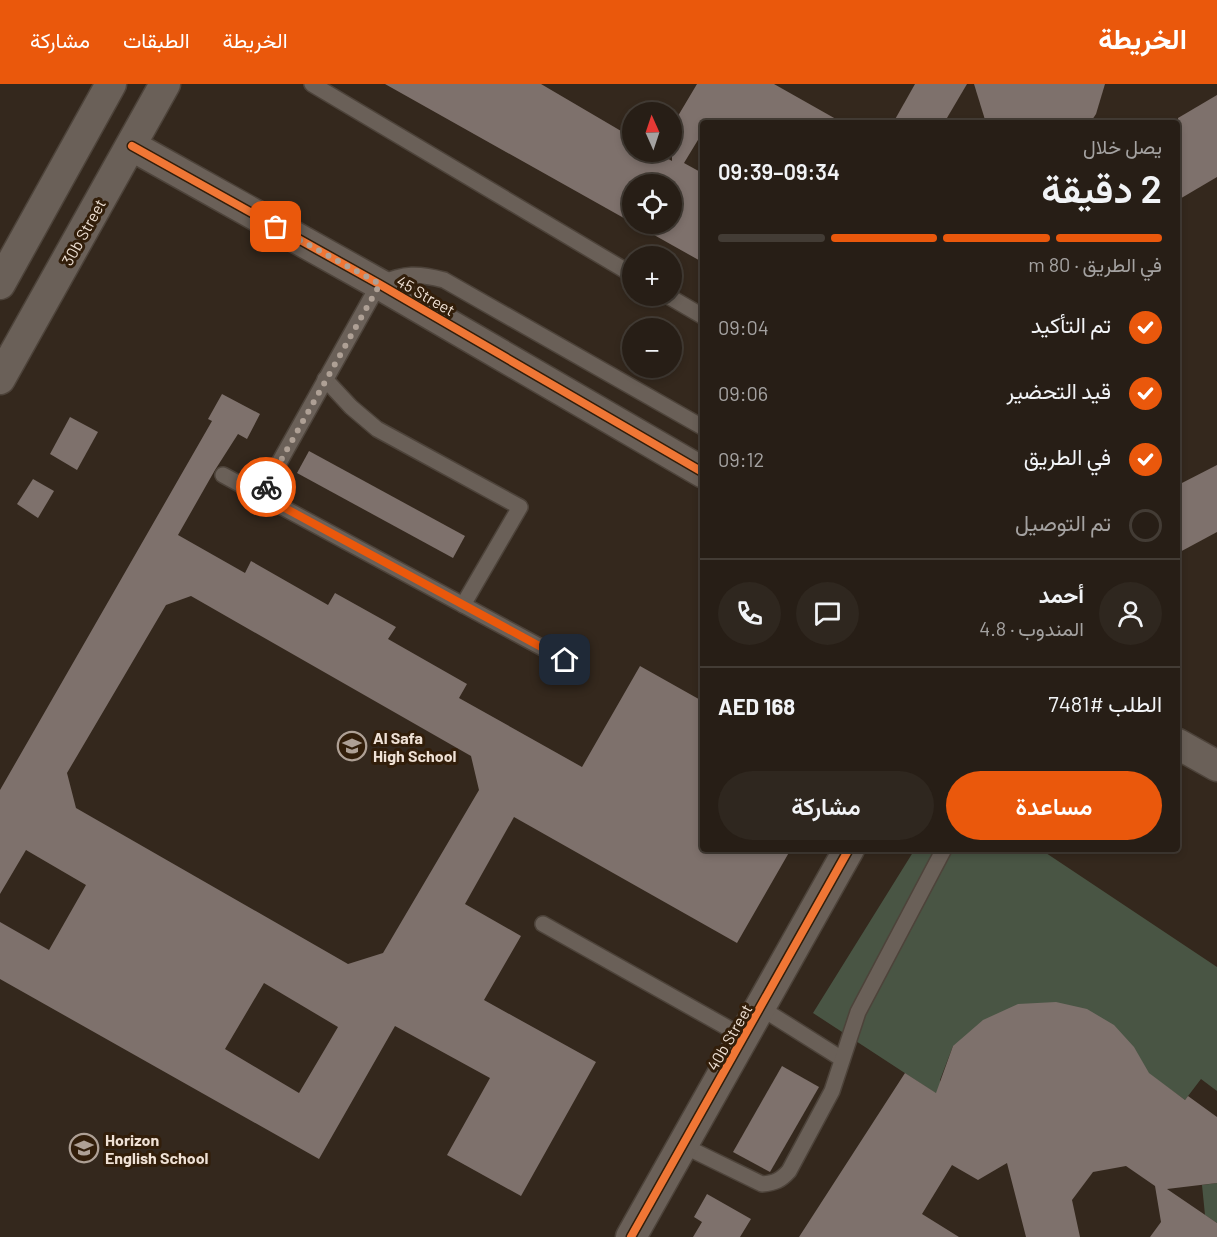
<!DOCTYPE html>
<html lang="ar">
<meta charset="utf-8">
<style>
:root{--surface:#271e16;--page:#2f271f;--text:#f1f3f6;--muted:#a4a2a1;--line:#433c35;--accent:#ea580c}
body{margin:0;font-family:Barlow,Vazirmatn,sans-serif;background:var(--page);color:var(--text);direction:rtl;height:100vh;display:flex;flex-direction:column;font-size:22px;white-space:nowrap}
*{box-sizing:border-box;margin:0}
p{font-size:20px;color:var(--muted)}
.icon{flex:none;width:33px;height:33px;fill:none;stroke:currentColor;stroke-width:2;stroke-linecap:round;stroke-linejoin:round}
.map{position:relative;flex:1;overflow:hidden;direction:ltr}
.drawer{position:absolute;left:700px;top:36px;width:480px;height:732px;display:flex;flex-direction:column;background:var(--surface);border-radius:6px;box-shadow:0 3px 9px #0003,0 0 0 2px var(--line);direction:rtl}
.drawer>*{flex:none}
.needle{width:39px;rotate:357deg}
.tools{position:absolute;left:622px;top:18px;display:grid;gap:12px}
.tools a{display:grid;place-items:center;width:60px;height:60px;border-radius:50%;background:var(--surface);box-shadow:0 3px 9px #0003,0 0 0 2px var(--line);font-size:30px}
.pin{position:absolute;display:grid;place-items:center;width:51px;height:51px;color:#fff;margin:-26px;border-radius:12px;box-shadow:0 3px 9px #0006}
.courier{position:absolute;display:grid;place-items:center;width:60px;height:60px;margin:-30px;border:4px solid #ea580c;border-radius:50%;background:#fff;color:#222;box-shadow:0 2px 8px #0007}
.overview em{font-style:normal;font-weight:600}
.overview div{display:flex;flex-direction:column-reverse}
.overview{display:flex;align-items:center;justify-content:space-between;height:102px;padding:0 18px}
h1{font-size:39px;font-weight:600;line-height:45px}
.bar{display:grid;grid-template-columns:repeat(4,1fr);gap:9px 6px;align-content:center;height:72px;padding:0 18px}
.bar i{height:8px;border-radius:4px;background:var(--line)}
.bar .active{background:var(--accent)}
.bar p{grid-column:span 4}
.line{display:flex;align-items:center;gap:15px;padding:0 18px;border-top:2px solid var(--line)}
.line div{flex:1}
.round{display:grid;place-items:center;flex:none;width:63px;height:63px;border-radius:32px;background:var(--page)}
ol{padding:0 18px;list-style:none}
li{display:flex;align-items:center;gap:18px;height:66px}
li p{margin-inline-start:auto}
li .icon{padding:6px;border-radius:50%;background:var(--accent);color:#fff;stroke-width:4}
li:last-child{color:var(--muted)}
li i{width:33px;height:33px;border:3px solid var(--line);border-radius:50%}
.button{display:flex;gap:12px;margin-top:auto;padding:12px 18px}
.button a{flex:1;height:69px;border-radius:36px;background:var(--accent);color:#fff;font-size:24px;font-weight:600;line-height:69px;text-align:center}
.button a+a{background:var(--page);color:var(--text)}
header{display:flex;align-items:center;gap:36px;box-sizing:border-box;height:84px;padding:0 30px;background:var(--accent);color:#fff}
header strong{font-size:28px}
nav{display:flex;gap:33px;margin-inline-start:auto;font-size:21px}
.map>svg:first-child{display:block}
</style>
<header>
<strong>الخريطة</strong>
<nav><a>الخريطة</a><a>الطبقات</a><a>مشاركة</a></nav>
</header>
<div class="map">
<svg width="1217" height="1153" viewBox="0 0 1217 1153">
<rect width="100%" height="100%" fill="#34281d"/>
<g fill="#495544">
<polygon points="915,765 1040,765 1217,883 1217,1007 1201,995 1185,1016 1153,993 953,962 940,996 940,1012 813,929"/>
<polygon points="1217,1099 1217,1139 1205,1131 1202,1101"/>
</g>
<g fill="#7e716c" fill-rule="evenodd">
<path d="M385 0H541L633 54V68H656L672 77V42L697 0H774L843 39H704V46L684 79 704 90V179ZM633 100H672V140H633Z"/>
<polygon points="915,0 967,0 944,39 893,39"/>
<polygon points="974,0 1105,0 1096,30 1090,39 986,39"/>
<polygon points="1217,11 1217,93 1178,116 1178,34"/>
<path d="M222 310 260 330 247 355 238 350 215 386 178 451 245 489 251 477 328 521 335 509 396 543 388 555 467 600 459 614 582 683 640 582 704 618V765H791L737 859 514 733 465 820 521 852 484 916 596 978 521 1112 447 1071 490 994 395 942 319 1075 0 895V838L49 866 86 801 26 766 0 810V706L212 337 208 335ZM191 512 471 672 479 706 383 869 348 880 76 724 67 689 166 521ZM264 899 338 943 299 1009 225 965Z"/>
<polygon points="70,333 98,348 77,386 50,370"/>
<polygon points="309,367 465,452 453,474 297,389"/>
<polygon points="1217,381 1217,448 1178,469 1178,401"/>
<polygon points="33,395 54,407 38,434 17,420"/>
<polygon points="1056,918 1087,925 1114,941 1134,963 1149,989 1185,1016 1188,1012 1217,1033 1217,1099 1167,1105 1217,1139 1217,1153 1150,1153 1161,1138 1155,1102 1126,1082 1093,1088 1072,1116 1080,1153 1026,1153 1007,1079 978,1096 952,1081 922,1130 959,1153 799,1153 905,989 936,1009 953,962 983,936 1018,920"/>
<polygon points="782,982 819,1003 770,1088 733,1068"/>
<polygon points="707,1110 751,1135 740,1153 693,1153 702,1138 694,1133"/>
</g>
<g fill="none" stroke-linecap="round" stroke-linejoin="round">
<g stroke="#4d433a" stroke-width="18">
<g id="service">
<polyline points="312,0 633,191"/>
<polyline points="668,212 704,233"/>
<polyline points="325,295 351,323 377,345 520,423 463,521"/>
<polyline points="223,391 565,576"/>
<path d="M261 411 379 200C405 189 418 189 444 196L704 344"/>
<polyline points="543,840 744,953"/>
<polyline points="761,924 842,975"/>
<path d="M682 1061 762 1100C775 1099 781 1096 789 1087L832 1007 858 928 944 765"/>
</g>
</g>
<g stroke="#4d433a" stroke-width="33">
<g id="minor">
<polyline points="132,62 379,200 704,389"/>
<polyline points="0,200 111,0"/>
<polyline points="0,295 165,0"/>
<polyline points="1178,660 1217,682"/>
<polyline points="631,1153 849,765"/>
</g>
</g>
<use href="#service" stroke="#6a6058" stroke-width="15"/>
<use href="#minor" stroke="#6a6058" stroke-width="30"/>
<g stroke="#321e0a" stroke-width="11">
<g id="cycleway">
<polyline points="132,62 379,200 704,389"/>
<polyline points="631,1153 849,765"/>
</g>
</g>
<use href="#cycleway" stroke="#f07635" stroke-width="8"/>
</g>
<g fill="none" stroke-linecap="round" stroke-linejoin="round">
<polyline stroke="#aea095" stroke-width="6" stroke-dasharray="0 10.8" points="266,403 380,200 276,143"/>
<polyline stroke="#ea580c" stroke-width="8" points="266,403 261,411 565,576"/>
</g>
<defs>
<g id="school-ring" transform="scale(1.5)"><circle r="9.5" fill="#321e0a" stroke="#aea095" stroke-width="1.5"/><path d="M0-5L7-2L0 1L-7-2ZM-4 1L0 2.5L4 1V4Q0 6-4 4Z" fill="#aea095"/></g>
</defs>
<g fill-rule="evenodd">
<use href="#school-ring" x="352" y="662"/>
<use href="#school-ring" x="84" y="1064"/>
</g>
<g text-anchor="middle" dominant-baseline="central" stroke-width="6" stroke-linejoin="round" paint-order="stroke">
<g font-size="16" fill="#efe1d5" stroke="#321e0a">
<text transform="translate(83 148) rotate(-61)">30b Street</text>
<text transform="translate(426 211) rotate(30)">45 Street</text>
<text transform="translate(729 953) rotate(-60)">40b Street</text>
</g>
<g font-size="16" font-weight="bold" fill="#efe1d5" stroke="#321e0a" text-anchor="start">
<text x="373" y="653">Al Safa<tspan x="373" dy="18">High School</tspan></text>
<text x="105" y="1055">Horizon<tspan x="105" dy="18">English School</tspan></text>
</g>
</g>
</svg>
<div class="tools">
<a><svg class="needle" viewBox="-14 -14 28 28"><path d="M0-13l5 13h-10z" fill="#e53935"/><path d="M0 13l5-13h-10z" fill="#a4a2a1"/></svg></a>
<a><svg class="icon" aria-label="locate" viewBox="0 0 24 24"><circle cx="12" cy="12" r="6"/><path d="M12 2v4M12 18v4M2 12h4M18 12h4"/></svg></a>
<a>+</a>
<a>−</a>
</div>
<div class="pin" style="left:276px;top:143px;background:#ea580c"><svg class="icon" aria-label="bag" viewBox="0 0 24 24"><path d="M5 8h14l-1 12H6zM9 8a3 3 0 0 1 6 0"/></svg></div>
<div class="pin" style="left:565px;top:576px;background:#1f2937"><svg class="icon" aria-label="home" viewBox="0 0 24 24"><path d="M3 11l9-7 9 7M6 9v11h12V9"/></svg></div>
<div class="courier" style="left:266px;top:403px"><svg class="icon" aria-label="bike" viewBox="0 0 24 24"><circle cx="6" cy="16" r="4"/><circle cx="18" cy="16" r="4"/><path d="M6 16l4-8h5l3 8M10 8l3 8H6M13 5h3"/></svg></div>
<section class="drawer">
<div class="overview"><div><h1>2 دقيقة</h1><p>يصل خلال</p></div><em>09:34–09:39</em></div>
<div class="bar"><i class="active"></i><i class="active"></i><i class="active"></i><i></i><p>في الطريق · 80 m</p></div>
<ol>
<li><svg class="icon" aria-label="check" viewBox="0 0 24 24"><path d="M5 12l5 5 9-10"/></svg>تم التأكيد<p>09:04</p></li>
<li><svg class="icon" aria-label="check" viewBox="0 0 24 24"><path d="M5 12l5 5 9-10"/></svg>قيد التحضير<p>09:06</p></li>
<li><svg class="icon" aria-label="check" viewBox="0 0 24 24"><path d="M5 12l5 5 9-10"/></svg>في الطريق<p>09:12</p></li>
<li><i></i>تم التوصيل</li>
</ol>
<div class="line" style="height:108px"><a class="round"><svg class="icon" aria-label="person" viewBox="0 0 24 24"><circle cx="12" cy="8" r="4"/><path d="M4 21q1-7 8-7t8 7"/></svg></a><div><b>أحمد</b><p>المندوب · 4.8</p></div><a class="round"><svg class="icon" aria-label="chat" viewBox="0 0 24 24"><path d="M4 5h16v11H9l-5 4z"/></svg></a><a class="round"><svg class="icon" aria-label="phone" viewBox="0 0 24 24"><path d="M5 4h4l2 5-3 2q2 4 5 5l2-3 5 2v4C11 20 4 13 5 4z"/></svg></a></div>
<div class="line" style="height:78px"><div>الطلب #7481</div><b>AED 168</b></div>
<div class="button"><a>مساعدة</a><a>مشاركة</a></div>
</section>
</div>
